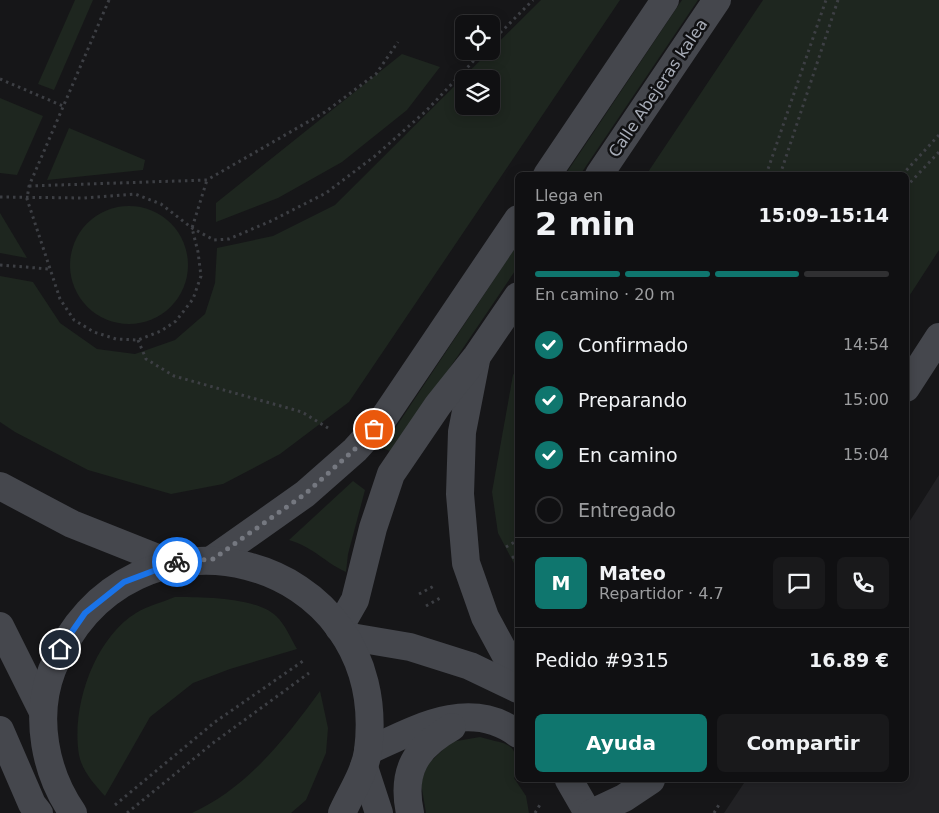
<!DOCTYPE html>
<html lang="es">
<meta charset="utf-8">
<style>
:root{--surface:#101012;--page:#19191b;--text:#f1f3f6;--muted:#9c9d9f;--line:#303032;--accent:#0f766e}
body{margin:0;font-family:"DejaVu Sans",sans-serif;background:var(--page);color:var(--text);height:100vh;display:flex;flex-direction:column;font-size:19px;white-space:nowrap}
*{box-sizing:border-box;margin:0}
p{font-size:16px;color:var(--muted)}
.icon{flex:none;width:28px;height:28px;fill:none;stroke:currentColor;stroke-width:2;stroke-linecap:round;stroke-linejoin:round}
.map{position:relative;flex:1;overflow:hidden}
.details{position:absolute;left:515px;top:172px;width:394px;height:610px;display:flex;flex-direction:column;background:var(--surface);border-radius:8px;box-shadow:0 2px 12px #0003,0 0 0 1px var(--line)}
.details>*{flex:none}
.buttons{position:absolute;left:455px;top:15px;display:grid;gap:10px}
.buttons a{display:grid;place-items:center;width:45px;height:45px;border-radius:8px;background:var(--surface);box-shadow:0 2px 12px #0003,0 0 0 1px var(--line);font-size:25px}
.pin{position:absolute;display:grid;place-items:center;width:42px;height:42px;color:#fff;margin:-21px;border:2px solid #fff;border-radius:50%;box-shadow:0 1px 5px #0007}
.courier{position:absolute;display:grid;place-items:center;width:50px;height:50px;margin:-25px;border:4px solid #1a73e8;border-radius:50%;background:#fff;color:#222;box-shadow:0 1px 6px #0007}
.summary em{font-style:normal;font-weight:700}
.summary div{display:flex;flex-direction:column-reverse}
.summary{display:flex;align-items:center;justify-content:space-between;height:85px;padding:0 20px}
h1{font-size:32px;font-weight:700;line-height:38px}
.bar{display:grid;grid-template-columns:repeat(4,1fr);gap:8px 5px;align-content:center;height:60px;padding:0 20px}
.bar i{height:6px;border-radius:4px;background:var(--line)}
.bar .current{background:var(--accent)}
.bar p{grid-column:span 4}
.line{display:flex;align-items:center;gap:12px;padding:0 20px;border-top:1px solid var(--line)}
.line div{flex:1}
.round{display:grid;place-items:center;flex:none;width:52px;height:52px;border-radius:8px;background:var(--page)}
ol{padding:0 20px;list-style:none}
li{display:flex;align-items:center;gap:15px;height:55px}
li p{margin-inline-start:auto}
li .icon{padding:5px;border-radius:50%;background:var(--accent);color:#fff;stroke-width:4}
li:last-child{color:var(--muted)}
li i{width:28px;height:28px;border:2px solid var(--line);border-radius:50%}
.action{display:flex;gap:10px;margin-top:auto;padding:10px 20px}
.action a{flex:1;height:58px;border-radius:8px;background:var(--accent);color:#fff;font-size:20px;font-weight:700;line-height:58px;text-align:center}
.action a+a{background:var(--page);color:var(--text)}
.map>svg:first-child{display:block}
</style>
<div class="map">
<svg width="939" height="813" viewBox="0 0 939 813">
<rect width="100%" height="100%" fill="#161618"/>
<polygon fill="#222225" points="939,475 939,813 724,813 746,780 906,780 906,527"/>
<g fill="#1e261f" fill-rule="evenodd">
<polygon points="75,0 93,0 54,90 38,84"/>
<path d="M541 0H620L349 402 280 454 223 484 171 494 88 470 15 432 0 422V276L33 282 60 323 97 349 135 354 175 340 205 314 215 283 217 248 273 236 335 205ZM464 79H491V106H464Z"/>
<polygon points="682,0 698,0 580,175 565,175"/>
<polygon points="763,0 939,0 939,250 906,301 906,175 646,175"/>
<polygon points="402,54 440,67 407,110 342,162 278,198 216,222 216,203"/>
<polygon points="0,98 43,116 17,175 0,173"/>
<polygon points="69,128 145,160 143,170 47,180"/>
<circle cx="129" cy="265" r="59"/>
<polygon points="0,213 27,258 0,253"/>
<polygon points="517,245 517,268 393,452 382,448"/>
<polygon points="517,369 517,569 498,533 492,492 513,375"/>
<path d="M353 481 365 490 348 554 346 572C324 562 315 548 289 540Z"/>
<path d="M175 597C201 597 256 597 276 616 285 624 291 639 297 649L230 669 193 683 150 717 105 796C95 785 82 771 79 755 71 707 94 639 136 613 147 606 163 602 175 597Z"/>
<path d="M320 691 328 728 326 753 306 800 291 813H192C247 788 285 739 320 691Z"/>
<path d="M480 737C510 746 517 740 517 775L514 778 526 796 529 813H426L421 783 427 765 451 742Z"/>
</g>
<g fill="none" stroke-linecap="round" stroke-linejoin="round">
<g stroke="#3d3f44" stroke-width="3" stroke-dasharray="2.5 4" stroke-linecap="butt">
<polyline points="109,0 29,186 27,199 60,299 74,320 94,332 116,339 138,340 161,331 176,321 193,299 201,276 198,252 192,228 207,180"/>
<polyline points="491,42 533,0"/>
<polyline points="0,79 63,106"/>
<polyline points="766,175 826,0"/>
<polyline points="780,175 838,0"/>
<polyline points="902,175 939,135"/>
<polyline points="29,186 207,180 325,112 376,74 398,42"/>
<polyline points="906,187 939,152"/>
<polyline points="0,197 84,198 135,194 161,204 192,228 214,240 229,239 271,221 326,193 375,156 426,111 483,51"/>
<polyline points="0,265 49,269"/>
<polyline points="138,340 146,359 174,376 302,412 328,428"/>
<polyline points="506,547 518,540"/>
<polyline points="512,558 518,554"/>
<polyline points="419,594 436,585"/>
<polyline points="426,606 442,597"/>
<polyline points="115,805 215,722 303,661"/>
<polyline points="127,813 213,743 309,673"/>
<polyline points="535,813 541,803"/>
<polyline points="714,813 720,803"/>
</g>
<g stroke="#45474d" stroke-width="28">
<polyline points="547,175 665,0"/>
<polyline points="599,175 717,0"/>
<polyline points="476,360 462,432 460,494 466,563 485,617 518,678"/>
<polyline points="906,388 939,337"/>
<polyline points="0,486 72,524 170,563"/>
<polyline points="213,559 305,494 355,450 383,419 518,219"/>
<polyline points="0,626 43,712"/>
<polyline points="339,628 355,600 373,528 391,474 438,405 477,356 518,296"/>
<polyline points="345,636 410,647 470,666 518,689"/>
<polyline points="0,730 32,804 39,813"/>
<path d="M368 751C414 730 469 697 518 734"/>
<polyline points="364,767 379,813"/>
<polyline points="569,780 588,813"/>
<path d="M73 813C45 773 34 717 52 670 127 484 393 552 368 751 365 772 351 793 342 813"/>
<path d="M410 813C401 771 416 747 452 727"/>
<polyline points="592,813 624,798 651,780"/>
</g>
</g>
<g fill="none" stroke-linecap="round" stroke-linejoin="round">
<polyline stroke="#757880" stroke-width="5" stroke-dasharray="0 9" points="177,562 213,559 305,494 354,450 374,429"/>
<polyline stroke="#1a73e8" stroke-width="6" points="60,649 85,613 124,582 177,562"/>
</g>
<g text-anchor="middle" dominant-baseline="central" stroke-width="5" stroke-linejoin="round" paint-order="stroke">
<g font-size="16" fill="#a8adb8" stroke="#111113">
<text transform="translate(658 88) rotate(-56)">Calle Abejeras kalea</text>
</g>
</g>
</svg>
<div class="buttons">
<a><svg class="icon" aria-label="locate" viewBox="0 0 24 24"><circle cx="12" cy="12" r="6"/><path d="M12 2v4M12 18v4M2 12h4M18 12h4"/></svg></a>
<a><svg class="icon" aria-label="layers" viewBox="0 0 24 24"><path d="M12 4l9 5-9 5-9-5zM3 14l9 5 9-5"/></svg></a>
</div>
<div class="pin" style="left:374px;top:429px;background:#ea580c"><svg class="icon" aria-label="bag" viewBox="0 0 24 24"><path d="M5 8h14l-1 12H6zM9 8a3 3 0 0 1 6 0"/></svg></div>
<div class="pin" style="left:60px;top:649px;background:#1f2937"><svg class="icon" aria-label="home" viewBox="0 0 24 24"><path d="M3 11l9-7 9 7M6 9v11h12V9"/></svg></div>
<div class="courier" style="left:177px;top:562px"><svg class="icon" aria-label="bike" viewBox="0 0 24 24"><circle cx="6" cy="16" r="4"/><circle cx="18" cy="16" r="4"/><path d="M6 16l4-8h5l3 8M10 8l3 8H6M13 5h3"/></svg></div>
<section class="details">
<div class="summary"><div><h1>2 min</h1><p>Llega en</p></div><em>15:09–15:14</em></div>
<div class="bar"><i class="current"></i><i class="current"></i><i class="current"></i><i></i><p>En camino · 20 m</p></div>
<ol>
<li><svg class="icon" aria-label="check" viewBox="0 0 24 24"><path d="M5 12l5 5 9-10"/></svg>Confirmado<p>14:54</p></li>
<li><svg class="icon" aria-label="check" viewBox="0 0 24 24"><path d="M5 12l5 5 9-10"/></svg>Preparando<p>15:00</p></li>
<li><svg class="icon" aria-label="check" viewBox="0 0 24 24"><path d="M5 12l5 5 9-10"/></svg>En camino<p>15:04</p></li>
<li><i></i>Entregado</li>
</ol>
<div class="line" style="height:90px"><b class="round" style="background:var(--accent);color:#fff">M</b><div><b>Mateo</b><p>Repartidor · 4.7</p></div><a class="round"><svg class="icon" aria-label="chat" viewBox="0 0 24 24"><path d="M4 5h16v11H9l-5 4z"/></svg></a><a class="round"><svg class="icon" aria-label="phone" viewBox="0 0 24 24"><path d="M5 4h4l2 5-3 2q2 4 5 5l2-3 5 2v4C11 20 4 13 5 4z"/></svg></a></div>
<div class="line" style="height:65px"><div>Pedido #9315</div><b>16.89 €</b></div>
<div class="action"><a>Ayuda</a><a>Compartir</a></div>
</section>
</div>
